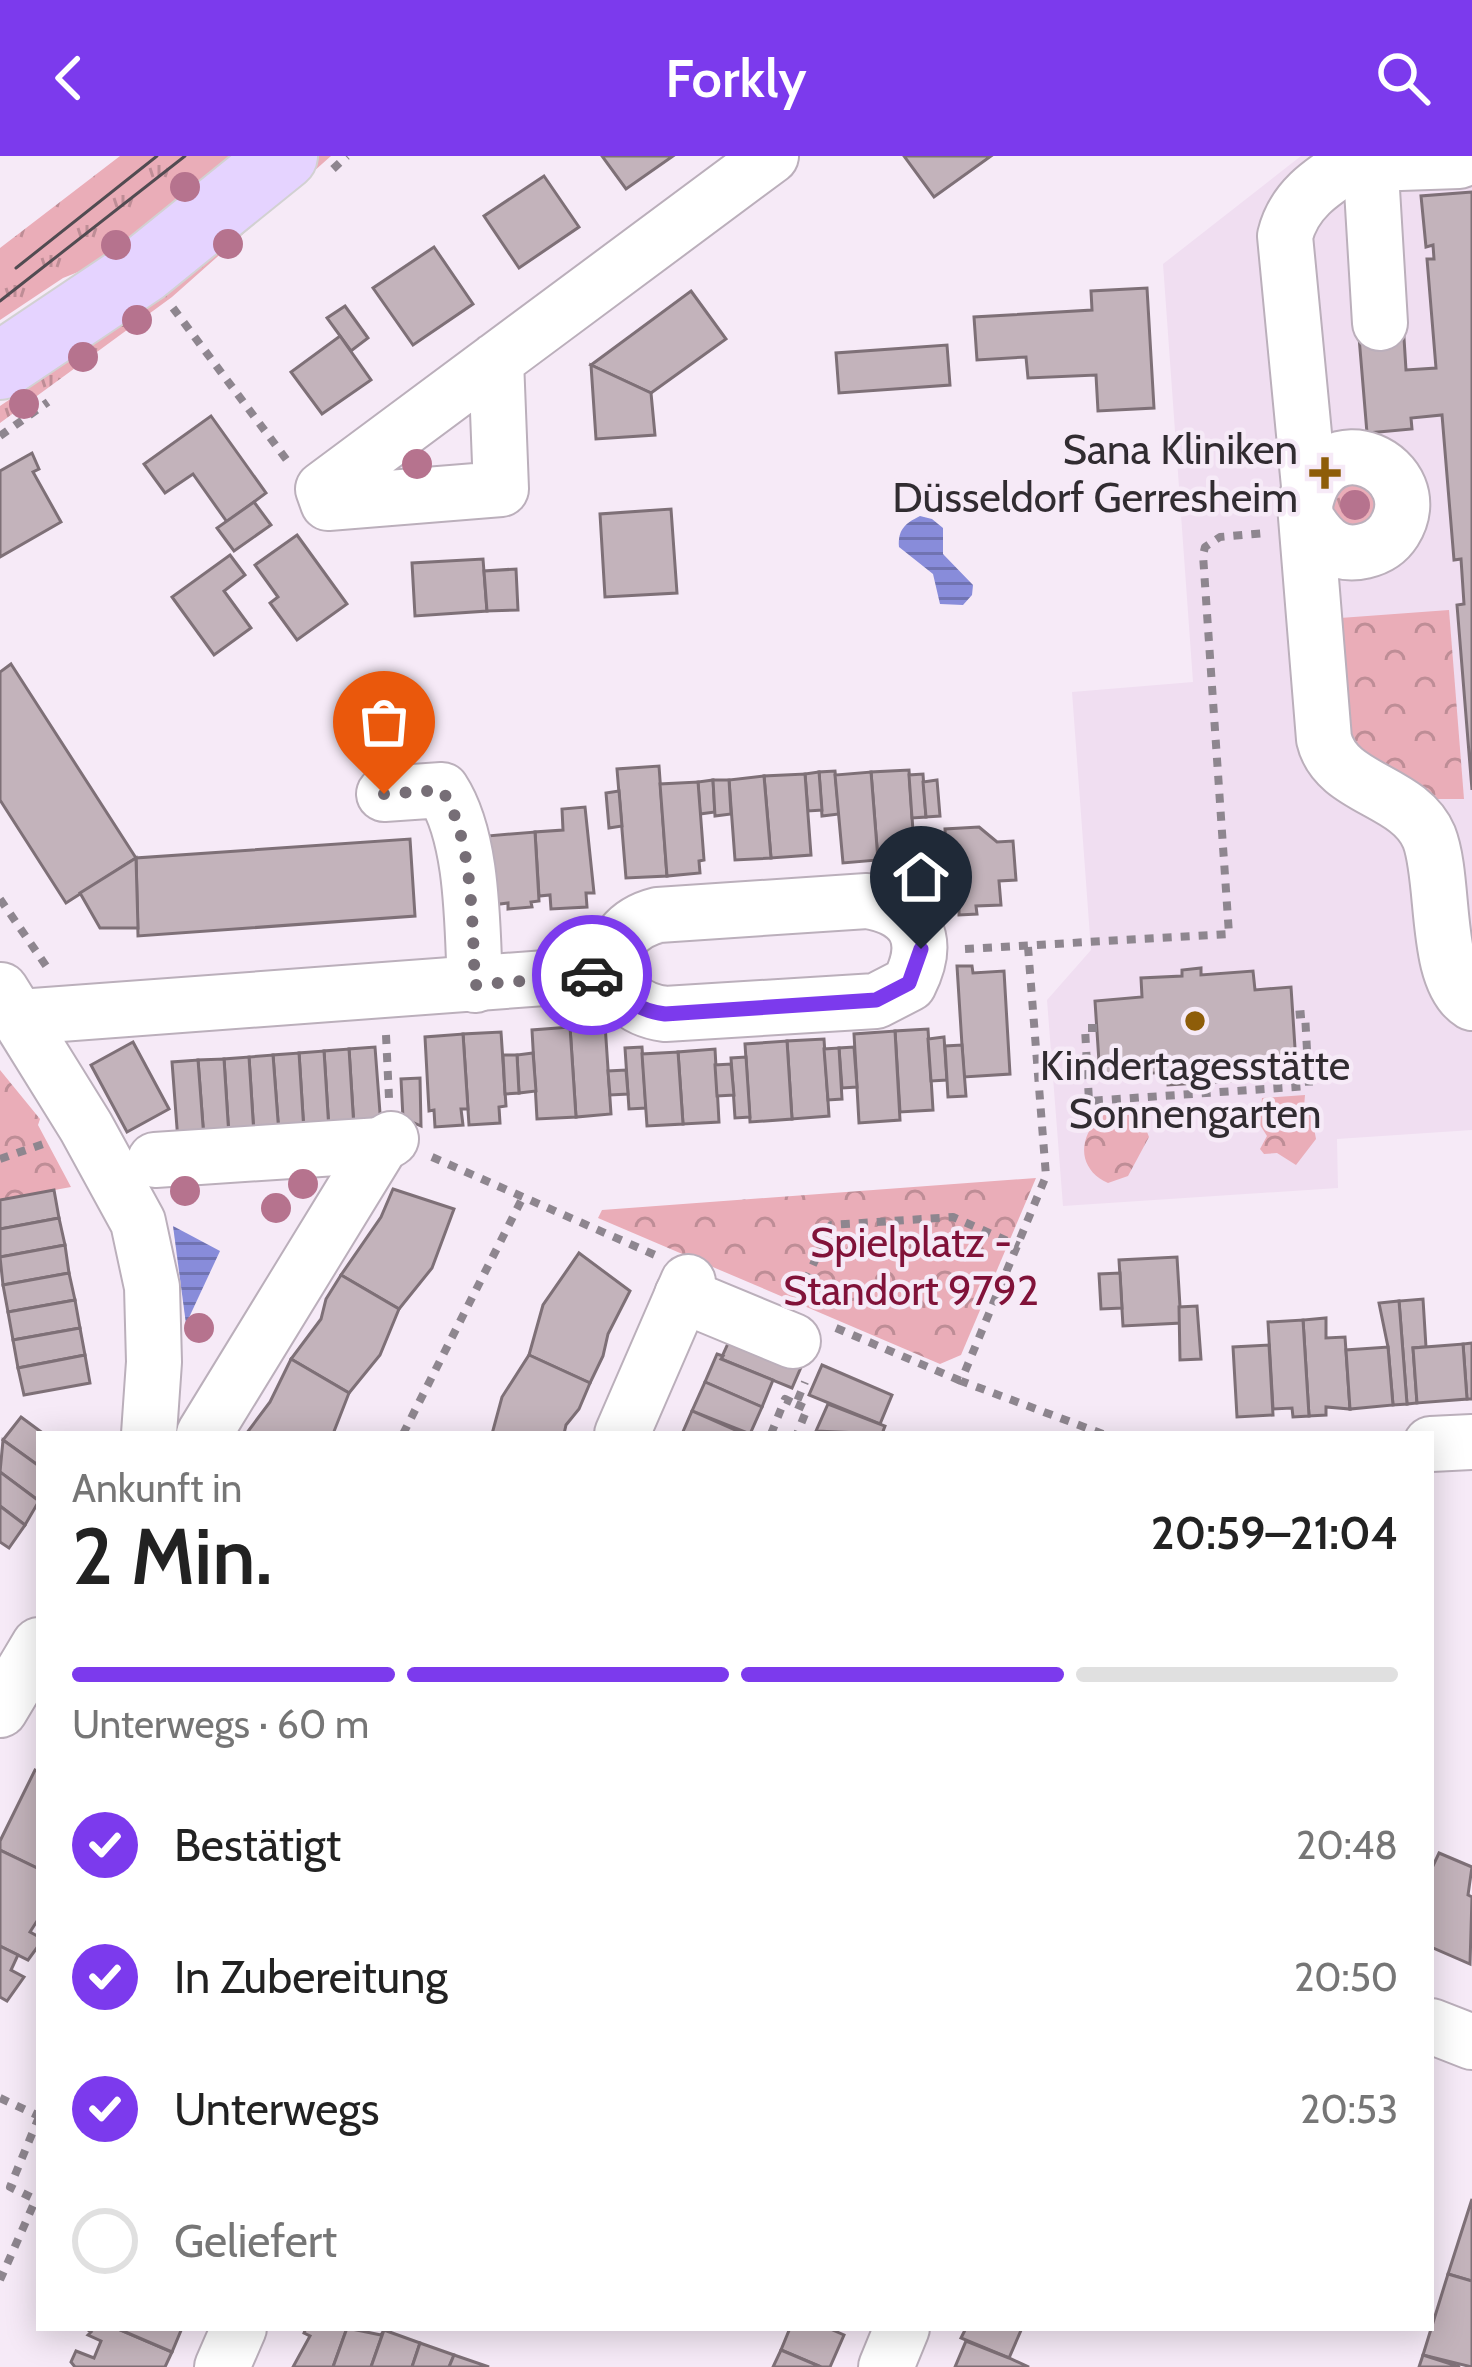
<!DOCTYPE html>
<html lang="de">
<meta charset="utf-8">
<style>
:root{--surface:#fff;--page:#f2f2f2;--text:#222;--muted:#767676;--line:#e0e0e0;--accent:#7c3aed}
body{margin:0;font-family:Cabin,sans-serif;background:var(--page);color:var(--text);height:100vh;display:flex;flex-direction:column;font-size:45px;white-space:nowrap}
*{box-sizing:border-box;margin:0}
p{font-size:39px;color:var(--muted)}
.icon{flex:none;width:66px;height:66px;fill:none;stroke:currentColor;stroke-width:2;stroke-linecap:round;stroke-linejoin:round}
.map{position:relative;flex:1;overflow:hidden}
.side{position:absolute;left:36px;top:1275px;width:1398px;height:900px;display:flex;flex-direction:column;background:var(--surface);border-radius:0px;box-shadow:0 6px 30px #0003}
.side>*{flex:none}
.pin{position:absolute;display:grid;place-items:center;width:102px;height:102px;color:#fff;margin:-123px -51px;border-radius:50% 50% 50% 0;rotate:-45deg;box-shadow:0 0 12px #0007}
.pin .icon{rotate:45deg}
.courier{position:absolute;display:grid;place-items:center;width:120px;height:120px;margin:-60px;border:9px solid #7c3aed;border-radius:50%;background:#fff;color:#222;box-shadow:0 3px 15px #0007}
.summary em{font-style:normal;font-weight:600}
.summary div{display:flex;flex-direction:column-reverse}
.summary{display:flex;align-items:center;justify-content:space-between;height:204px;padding:0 36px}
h1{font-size:78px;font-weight:600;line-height:90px}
.bar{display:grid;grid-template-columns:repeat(4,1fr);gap:18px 12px;align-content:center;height:144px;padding:0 36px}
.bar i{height:15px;border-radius:9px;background:var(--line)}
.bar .selected{background:var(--accent)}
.bar p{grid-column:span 4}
ol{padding:0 36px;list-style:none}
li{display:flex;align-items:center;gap:36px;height:132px}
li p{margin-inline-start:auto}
li .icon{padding:12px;border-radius:50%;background:var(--accent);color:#fff;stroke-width:4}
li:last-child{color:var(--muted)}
li i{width:66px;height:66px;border:6px solid var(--line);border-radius:50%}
header{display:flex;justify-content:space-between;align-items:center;height:156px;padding:0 36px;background:var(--accent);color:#fff;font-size:54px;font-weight:600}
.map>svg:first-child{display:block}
</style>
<header><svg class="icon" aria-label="back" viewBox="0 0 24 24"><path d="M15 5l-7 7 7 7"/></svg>Forkly<svg class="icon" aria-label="search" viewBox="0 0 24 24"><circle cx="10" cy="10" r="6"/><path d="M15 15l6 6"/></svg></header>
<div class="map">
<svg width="1472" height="2211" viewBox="0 0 1472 2211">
<defs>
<pattern id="grass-tufts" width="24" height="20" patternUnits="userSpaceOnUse" patternTransform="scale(3)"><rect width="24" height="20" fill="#eaadb8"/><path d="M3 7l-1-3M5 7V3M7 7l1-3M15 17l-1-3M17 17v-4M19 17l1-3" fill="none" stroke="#be8d96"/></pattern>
<pattern id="forest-crowns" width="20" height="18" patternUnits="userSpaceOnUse" patternTransform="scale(3)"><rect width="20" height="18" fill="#eaadb8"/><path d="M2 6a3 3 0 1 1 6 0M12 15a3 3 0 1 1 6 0" fill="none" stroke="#be8d96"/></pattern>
<pattern id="water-rules" width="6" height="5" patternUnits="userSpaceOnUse" patternTransform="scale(3)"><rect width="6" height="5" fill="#888cda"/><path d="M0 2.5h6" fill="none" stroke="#7073b1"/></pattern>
</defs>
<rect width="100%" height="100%" fill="#f6eaf7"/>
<polygon fill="#f0def1" points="1301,0 1472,0 1472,974 1337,983 1338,1032 1063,1050 1047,844 1091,794 1072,536 1193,526 1163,108"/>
<g fill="url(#grass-tufts)">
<polygon points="120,0 241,0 93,110 63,122 0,164 0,92"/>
<path d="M317 0H331L172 141 0 267V250C111 176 221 94 317 0Z"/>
<polygon points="1372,322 1382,364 1341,376 1326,337"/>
</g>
<g fill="url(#forest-crowns)">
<polygon points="1449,454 1464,643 1425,643 1355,608 1347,574 1340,462"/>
<polygon points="0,914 40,963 38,969 71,1031 0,1044"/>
<polygon points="1305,939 1304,951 1312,961 1316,983 1296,1009 1277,997 1264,998 1260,993 1267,980 1260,969 1262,942"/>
<path d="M1123 952 1144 968 1149 981 1128 1020 1108 1027C1083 1016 1077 991 1093 969L1092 954Z"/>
<polygon points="1036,1022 961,1199 940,1208 598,1062 602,1054"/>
</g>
<g fill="url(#water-rules)">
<path d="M920 360 932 363 943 372V398L973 429 972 439 963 449 940 448 933 418 899 391C898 374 904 368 920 360Z"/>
<polygon points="173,1070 220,1095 186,1168"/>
</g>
<g fill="#c3b3bb" stroke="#7e7077" stroke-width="3">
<polygon points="602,0 673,0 626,33"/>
<polygon points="904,0 991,0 934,41"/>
<polygon points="544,20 579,71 519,112 484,60"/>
<polygon points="1472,36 1472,634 1457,449 1464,448 1461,403 1454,404 1442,259 1411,262 1412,273 1367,277 1358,169 1403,166 1406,214 1436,212 1427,103 1434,103 1433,89 1426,91 1421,40"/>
<polygon points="434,91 473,148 413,189 373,132"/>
<polygon points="1147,132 1154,252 1098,255 1096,219 1028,222 1026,201 977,204 974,161 1092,154 1091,135"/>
<polygon points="691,135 726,183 651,237 591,209"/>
<polygon points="345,150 368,182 351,195 327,162"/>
<polygon points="340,180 371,224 322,258 291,216"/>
<polygon points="947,189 950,229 839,237 836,197"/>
<polygon points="591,209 651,237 655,279 596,283"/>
<polygon points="211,260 266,337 227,366 193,318 165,337 144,308"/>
<polygon points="32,297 39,313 33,316 61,366 0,401 0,315"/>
<polygon points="254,346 271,369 234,395 217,372"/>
<polygon points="671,353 677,437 605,441 600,358"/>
<polygon points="297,379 347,448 297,484 270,447 278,441 255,409"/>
<polygon points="230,399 245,419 224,435 251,472 214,499 172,441"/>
<polygon points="483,403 487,455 415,460 412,407"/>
<polygon points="516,413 518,454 487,455 484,415"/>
<polygon points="11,508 136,702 66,747 0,644 0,516"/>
<polygon points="659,610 667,720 626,722 617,613"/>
<polygon points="909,614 914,691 897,693 898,703 878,704 871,616"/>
<polygon points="835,615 839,658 822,660 819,616"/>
<polygon points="819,616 822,654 808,655 805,618"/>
<polygon points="871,616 878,704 843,707 835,619"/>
<polygon points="805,618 811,699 771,702 764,620"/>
<polygon points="923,618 926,661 912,662 909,619"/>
<polygon points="764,620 771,702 735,704 729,624"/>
<polygon points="713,624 715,656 700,658 698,626"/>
<polygon points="713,624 729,624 731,658 715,660"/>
<polygon points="937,624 940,660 926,661 923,626"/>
<polygon points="698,626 704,704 699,705 700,717 667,720 660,628"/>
<polygon points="619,635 622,670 609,672 606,637"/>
<polygon points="585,651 594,737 586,737 587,751 551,753 550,739 539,740 535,676 563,674 562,653"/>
<polygon points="979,671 997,686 1013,685 1016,724 999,725 1001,749 976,750 977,758 959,759 959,751 949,751 945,673"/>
<polygon points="535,676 539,745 531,746 532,751 508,753 508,747 492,749 487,680"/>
<polygon points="410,683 415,760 138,780 136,702"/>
<polygon points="136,702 138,772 100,772 80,737"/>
<polygon points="957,810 972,810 973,817 1004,815 1010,918 964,921"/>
<polygon points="1201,812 1201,819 1253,815 1255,834 1291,831 1296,907 1229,912 1230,925 1168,929 1167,916 1100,921 1095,845 1142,841 1141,822 1182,820 1182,814"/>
<polygon points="605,868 611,958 576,961 570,871"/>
<polygon points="570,871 576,961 537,963 532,874"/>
<polygon points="928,873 933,954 900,956 895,875"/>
<polygon points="895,875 900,964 859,967 854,878"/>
<polygon points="501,876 506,950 499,951 500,967 469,969 463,878"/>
<polygon points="463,878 468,953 461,953 463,969 435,971 434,954 429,955 425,881"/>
<polygon points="944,881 947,924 931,925 928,883"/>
<polygon points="824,883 829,960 792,963 787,885"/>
<polygon points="787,885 792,963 750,966 745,888"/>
<polygon points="133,886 169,953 127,976 91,909"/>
<polygon points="962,889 966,940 948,941 945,890"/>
<polygon points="375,891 381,970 354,972 349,893"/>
<polygon points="642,891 646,952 629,953 625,892"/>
<polygon points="854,891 857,931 842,932 839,892"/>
<polygon points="839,892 842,943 828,944 824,893"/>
<polygon points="349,893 354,972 329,974 324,895"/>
<polygon points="715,893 719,966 683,968 678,896"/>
<polygon points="324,895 329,974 304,976 299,897"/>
<polygon points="678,896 683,968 647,970 642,898"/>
<polygon points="299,897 304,976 279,978 273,899"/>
<polygon points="533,897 536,935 519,937 517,899"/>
<polygon points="273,899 279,978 254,979 249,901"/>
<polygon points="503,899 517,899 519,937 505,938"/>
<polygon points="249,901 254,979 229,981 224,903"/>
<polygon points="746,901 750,961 735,962 731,902"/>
<polygon points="224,903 229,981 204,983 198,904"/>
<polygon points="198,904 204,983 178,985 172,906"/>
<polygon points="731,908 734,939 717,940 715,909"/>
<polygon points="626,914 628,938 610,939 608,915"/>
<polygon points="420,922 421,970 403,962 401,923"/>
<polygon points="393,1033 454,1053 432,1112 399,1153 341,1119 381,1061"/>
<polygon points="54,1034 59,1062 0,1073 0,1044"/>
<polygon points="59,1062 65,1089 0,1101 0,1073"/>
<polygon points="65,1089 69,1117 3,1129 0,1101"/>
<polygon points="579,1097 630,1135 608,1178 603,1200 590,1227 529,1199 543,1149"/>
<polygon points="1177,1101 1181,1167 1123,1170 1119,1104"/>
<polygon points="69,1117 75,1144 8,1156 3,1129"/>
<polygon points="1120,1117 1122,1152 1101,1153 1099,1118"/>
<polygon points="341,1119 399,1153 380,1199 349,1237 291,1203 321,1163 326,1143"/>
<polygon points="1423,1143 1426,1191 1413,1192 1417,1247 1407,1248 1399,1145"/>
<polygon points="75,1144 80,1172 13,1184 8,1156"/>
<polygon points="1399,1145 1407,1248 1393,1249 1388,1191 1379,1147"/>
<polygon points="1197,1150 1201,1203 1180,1204 1179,1151"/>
<polygon points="1326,1162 1326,1182 1345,1181 1350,1253 1326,1251 1326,1259 1309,1260 1303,1164"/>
<polygon points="1303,1164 1309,1260 1293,1261 1292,1252 1273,1253 1268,1166"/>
<polygon points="80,1172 85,1199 18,1212 13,1184"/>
<polygon points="735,1172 805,1202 792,1232 721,1203"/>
<polygon points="1472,1187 1472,1243 1467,1243 1463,1188"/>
<polygon points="1463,1188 1467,1243 1417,1247 1413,1192"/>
<polygon points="1269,1189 1273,1259 1237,1261 1233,1191"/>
<polygon points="1388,1191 1393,1249 1350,1253 1346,1194"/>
<polygon points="717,1198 723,1200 721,1203 773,1224 762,1251 705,1226"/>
<polygon points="85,1199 90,1227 24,1239 18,1212"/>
<polygon points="529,1199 590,1227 579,1253 566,1269 564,1278 492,1278 502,1241"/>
<polygon points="291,1203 349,1237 333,1278 246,1278 270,1246"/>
<polygon points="822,1209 892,1239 880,1268 809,1239"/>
<polygon points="705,1226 762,1251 750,1278 692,1255"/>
<polygon points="828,1248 885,1270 882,1278 816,1275"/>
<polygon points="692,1255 744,1278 682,1278"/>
<polygon points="21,1261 44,1278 39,1278 39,1310 3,1284"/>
<polygon points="3,1284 39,1310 39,1345 0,1316"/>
<polygon points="0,1316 39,1345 25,1369 0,1350"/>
<polygon points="0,1350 25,1369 9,1392 0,1386"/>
<polygon points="35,1614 39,1616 39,1713 0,1694 0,1685"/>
<polygon points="0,1694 39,1713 39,1762 30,1776 39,1781 39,1789 28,1804 0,1790"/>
<polygon points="1439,1697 1472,1711 1468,1739 1472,1741 1470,1808 1431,1791 1431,1714"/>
<polygon points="0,1790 18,1799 11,1814 24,1821 7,1845 0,1841"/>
<polygon points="1472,2043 1472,2125 1448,2118"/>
<polygon points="1448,2118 1472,2125 1472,2211 1423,2199"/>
<polygon points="85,2172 116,2172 172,2196 165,2211 75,2211 71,2206 76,2195 94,2202 101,2185 88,2179 91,2176"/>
<polygon points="116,2172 182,2172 172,2196"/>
<polygon points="306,2172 347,2172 333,2211 293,2211 310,2180 304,2177"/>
<polygon points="347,2172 381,2179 384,2174 371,2211 333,2211"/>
<polygon points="790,2172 828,2172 844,2179 830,2211 821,2211 781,2194"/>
<polygon points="966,2172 1022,2172 1009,2202 961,2182"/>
<polygon points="384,2174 420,2187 412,2211 371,2211"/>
<polygon points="966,2185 1009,2202 1029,2211 955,2211"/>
<polygon points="420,2187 454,2199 449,2211 412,2211"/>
<polygon points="781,2194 821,2211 773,2211"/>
<polygon points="454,2199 489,2211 449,2211"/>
<polygon points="1423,2199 1460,2211 1419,2211"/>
</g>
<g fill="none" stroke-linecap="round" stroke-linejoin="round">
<g stroke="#bbafbb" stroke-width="58">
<g id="minor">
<polyline points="1370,0 1380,167"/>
<polyline points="1371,8 1459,5"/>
<polyline points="496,204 501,333 328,347 323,333 771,0"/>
<path d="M1309 330 1285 80C1295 39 1329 22 1362 0"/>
<path d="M1310 368C1323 388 1339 401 1364 395 1377 392 1387 386 1394 375 1433 313 1323 259 1305 349L1324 583C1336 634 1409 633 1429 681 1446 724 1433 823 1472 847"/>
<path d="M384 638 442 634C474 683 472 771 475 829"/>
<path d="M867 745C916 753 932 783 909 828L876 845 665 858C599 849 594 775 658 759Z"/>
<polyline points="1,834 86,971 138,1066 152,1131 154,1206 149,1278"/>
<polyline points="20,861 613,817"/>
<polyline points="155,1004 381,989"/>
<polyline points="682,1139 793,1185"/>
<polyline points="204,1278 381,989 391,983"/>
<polyline points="622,1278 688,1126"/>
<polyline points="1431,1288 1472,1286"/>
<polyline points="0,1554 39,1489"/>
<polyline points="1431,1870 1472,1886"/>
<polyline points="222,2211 239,2172"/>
<polyline points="886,2211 902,2172"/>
</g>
</g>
<g stroke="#d2d1d2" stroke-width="70">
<polyline id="major" points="0,210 143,114 284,0"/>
</g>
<g stroke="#8e868f" stroke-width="8" stroke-dasharray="9 9" stroke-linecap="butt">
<polyline points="333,13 347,0"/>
<polyline points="173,152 289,307"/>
<polyline points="0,280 48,246"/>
<polyline points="0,743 51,817"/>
<polyline points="1028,791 1046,1020 961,1225 1103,1278"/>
<polyline points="965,793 1229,778 1203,399 1205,391 1220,381 1265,377"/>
<polyline points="1097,872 1085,872 1089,945 1309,930 1305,858 1293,859"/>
<polyline points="386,879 389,942"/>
<polyline points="432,1001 655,1099"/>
<polyline points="0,1003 46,987"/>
<polyline points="798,1142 831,1069 953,1061 1019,1090"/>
<polyline points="836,1172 961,1225"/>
<polyline points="796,1248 807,1253 797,1278"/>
<polyline points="403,1278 523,1041"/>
<polyline points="771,1278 785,1243 796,1248 805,1226"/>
<polyline points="0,1942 39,1960"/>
<polyline points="39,1961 10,2031 39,2045"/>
<polyline points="0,2124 36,2043"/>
</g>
<use href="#minor" stroke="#fff" stroke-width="54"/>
<use href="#major" stroke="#e5d3ff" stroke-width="66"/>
<g stroke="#514b51" stroke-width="3">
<polyline points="16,112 157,0"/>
<polyline points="0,145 185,0"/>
</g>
</g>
<g fill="#b6738e">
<circle cx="185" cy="31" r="15"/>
<circle cx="228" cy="88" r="15"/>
<circle cx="116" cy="89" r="15"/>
<circle cx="137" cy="164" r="15"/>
<circle cx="83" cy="201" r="15"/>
<circle cx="24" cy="248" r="15"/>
<circle cx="417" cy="308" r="15"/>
<circle cx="1355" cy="349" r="15"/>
<circle cx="303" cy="1028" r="15"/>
<circle cx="185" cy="1035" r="15"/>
<circle cx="276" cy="1052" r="15"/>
<circle cx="199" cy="1172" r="15"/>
</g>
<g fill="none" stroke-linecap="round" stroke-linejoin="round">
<path stroke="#766e76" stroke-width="12" stroke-dasharray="0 21.6" d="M384 638 442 634C474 683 472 771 475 829L592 819"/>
<path stroke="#7c3aed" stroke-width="15" d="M592 819 613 817C623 844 637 854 665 858L876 844 909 827 921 793"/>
</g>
<g fill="#8e5d09" stroke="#f6eaf7" stroke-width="4.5">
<path d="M1319 299h12v12h12v12h-12v12h-12v-12h-12v-12h12z"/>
<circle cx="1195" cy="865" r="12"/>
</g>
<g text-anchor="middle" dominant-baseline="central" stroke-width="9" stroke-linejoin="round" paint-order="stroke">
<g font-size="42" fill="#312c31" stroke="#f6eaf7" text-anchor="end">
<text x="1298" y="293">Sana Kliniken<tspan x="1298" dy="48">Düsseldorf Gerresheim</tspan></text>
<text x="1195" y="909" text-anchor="middle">Kindertagesstätte<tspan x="1195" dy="48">Sonnengarten</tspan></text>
</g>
<g font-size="42" fill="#811239" stroke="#f6eaf7">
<text x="911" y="1086">Spielplatz -<tspan x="911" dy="48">Standort 9792</tspan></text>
</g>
</g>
</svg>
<div class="pin" style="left:384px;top:638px;background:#ea580c"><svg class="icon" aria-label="bag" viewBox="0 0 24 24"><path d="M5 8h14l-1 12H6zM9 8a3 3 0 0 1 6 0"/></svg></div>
<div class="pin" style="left:921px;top:793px;background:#1f2937"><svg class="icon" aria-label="home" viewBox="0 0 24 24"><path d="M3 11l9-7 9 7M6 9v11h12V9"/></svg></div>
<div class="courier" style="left:592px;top:819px"><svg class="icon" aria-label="car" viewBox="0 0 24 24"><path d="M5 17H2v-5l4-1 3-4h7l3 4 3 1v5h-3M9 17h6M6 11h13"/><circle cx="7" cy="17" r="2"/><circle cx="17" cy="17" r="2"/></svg></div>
<section class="side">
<div class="summary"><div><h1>2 Min.</h1><p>Ankunft in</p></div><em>20:59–21:04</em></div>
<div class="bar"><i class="selected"></i><i class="selected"></i><i class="selected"></i><i></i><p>Unterwegs · 60 m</p></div>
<ol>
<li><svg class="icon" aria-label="check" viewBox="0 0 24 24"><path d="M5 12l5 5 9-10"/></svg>Bestätigt<p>20:48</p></li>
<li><svg class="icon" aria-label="check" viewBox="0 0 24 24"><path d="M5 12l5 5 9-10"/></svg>In Zubereitung<p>20:50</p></li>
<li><svg class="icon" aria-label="check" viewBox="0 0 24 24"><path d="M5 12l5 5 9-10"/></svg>Unterwegs<p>20:53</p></li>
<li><i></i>Geliefert</li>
</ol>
</section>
</div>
